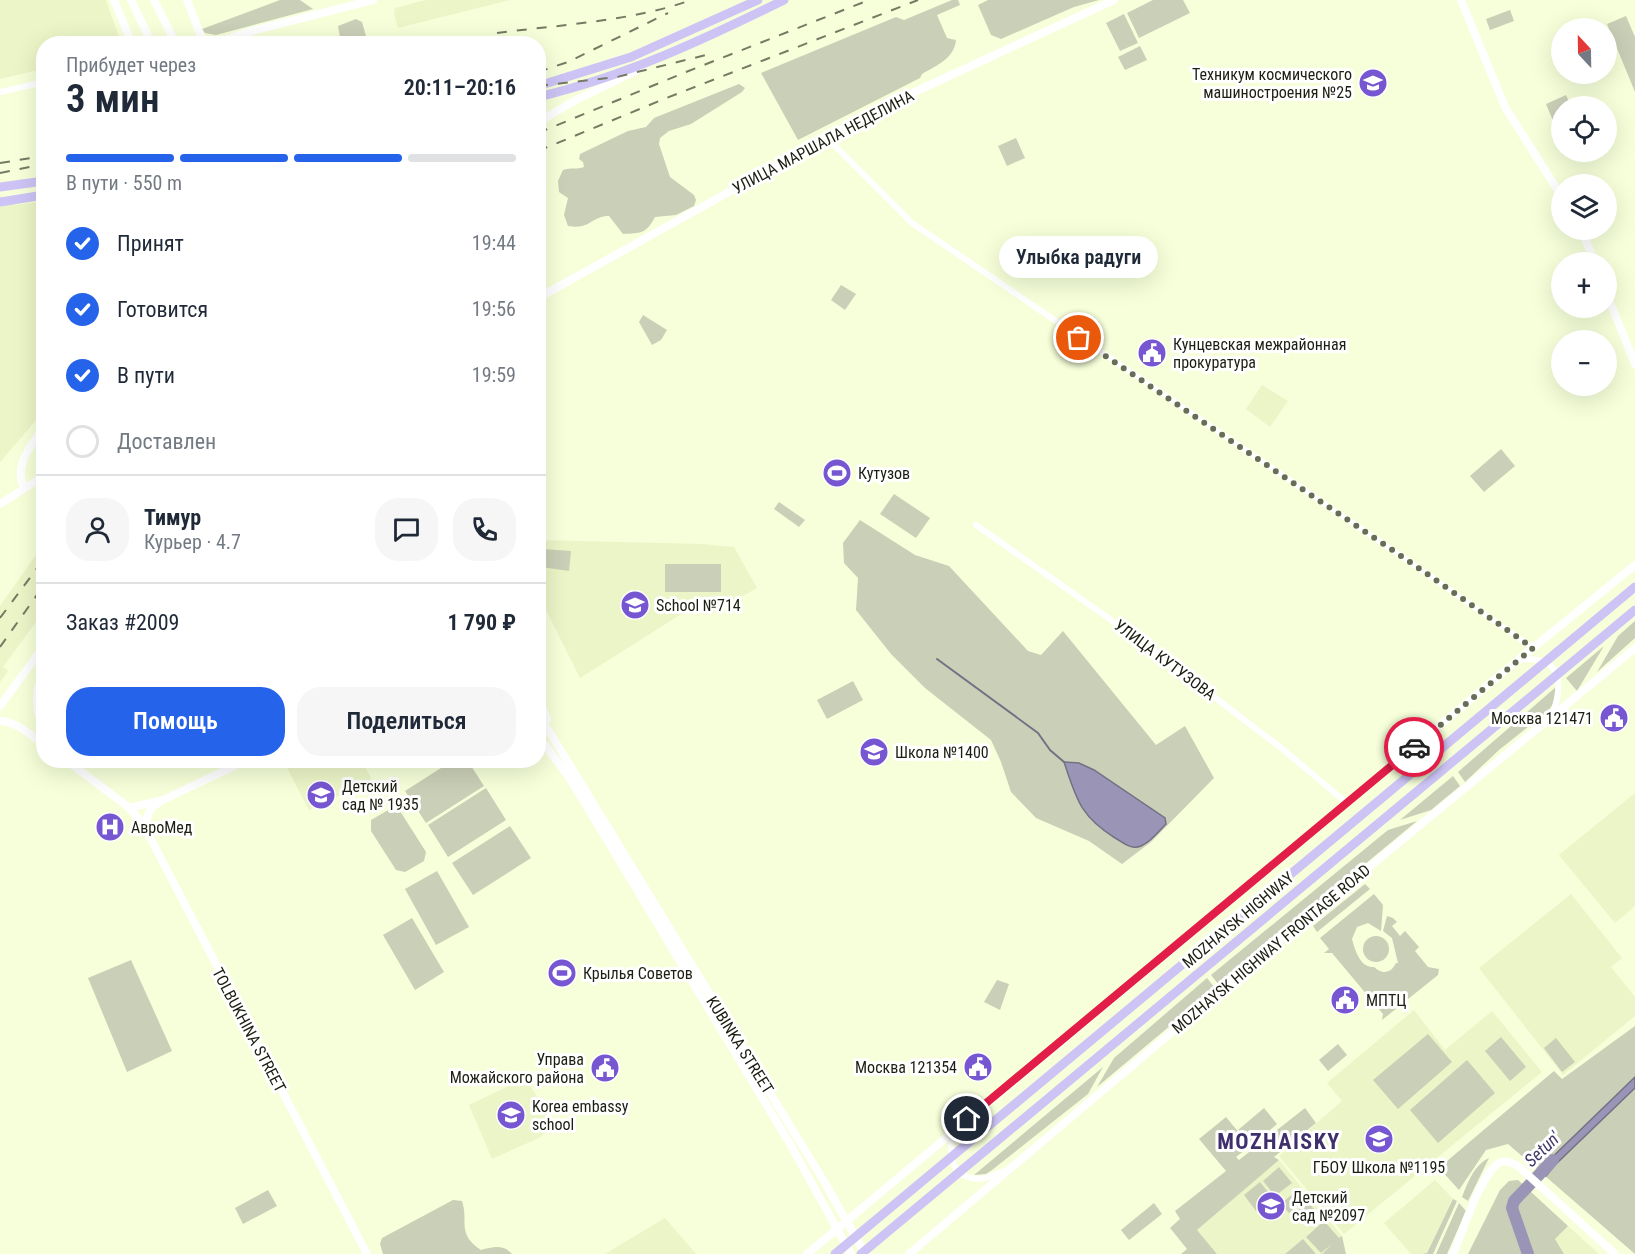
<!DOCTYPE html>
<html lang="ru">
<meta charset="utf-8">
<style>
:root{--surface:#fff;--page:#f6f6f7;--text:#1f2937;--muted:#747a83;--line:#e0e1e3;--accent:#2563eb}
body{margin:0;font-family:"Roboto Condensed",sans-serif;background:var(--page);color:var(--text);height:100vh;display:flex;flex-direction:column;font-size:22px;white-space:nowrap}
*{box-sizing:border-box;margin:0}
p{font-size:20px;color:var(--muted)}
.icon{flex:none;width:33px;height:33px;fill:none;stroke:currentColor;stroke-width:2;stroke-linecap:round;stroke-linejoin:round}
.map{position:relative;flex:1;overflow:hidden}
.details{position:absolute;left:36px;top:36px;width:510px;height:732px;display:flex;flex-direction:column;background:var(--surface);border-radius:24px;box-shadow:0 6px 24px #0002}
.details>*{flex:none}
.needle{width:39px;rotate:338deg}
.controls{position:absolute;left:1551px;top:18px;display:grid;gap:12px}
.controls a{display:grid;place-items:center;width:66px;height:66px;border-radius:50%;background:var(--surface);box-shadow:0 6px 24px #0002;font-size:30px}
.pin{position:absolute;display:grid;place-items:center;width:51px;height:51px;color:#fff;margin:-26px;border:3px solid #fff;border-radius:50%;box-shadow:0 2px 6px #0007}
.courier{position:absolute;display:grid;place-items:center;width:60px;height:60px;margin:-30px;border:4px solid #e11d48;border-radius:50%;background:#fff;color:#222;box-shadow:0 2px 8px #0007}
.bubble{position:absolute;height:42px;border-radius:21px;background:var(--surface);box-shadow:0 6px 24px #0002;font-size:20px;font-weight:600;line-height:42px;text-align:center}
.headline em{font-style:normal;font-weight:600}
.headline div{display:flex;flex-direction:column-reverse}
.headline{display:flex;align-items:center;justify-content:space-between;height:102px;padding:0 30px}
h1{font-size:39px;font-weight:600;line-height:45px}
.bar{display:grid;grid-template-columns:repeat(4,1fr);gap:9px 6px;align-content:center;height:72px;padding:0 30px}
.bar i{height:8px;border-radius:4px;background:var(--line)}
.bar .on{background:var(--accent)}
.bar p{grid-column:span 4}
.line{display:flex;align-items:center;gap:15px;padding:0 30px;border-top:2px solid var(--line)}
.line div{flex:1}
.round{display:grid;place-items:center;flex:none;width:63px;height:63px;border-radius:24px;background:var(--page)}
ol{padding:0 30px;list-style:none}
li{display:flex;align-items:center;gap:18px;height:66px}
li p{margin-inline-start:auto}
li .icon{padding:6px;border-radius:50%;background:var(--accent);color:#fff;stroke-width:4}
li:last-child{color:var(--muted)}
li i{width:33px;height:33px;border:3px solid var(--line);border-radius:50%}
.cta{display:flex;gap:12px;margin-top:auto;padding:12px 30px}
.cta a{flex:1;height:69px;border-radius:24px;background:var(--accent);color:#fff;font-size:24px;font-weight:600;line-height:69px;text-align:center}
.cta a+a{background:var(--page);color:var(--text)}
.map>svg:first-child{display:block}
</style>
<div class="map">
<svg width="1635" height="1254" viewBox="0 0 1635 1254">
<rect width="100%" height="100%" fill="#f6ffd9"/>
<g fill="#ebf5c7">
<polygon points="0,0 106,0 121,43 44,44 43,69 0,79"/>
<polygon points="426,0 510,0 398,28 394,14 395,8"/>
<polygon points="0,196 15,205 44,201 43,412 0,462"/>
<polygon points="1262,385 1288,401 1270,427 1246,409"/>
<polygon points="539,540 702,544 734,547 757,588 711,614 683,613 580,678 539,596"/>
<polygon points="43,545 43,612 3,667 8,671 0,682 0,606"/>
<polygon points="287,760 362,761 372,780 309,810 284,762"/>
<polygon points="1635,793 1635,906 1615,923 1559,855"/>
<polygon points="1571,894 1622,958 1611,967 1635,997 1635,1016 1563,1075 1479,968"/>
<polygon points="1414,1010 1445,1050 1492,1011 1542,1072 1344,1234 1279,1156 1342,1101 1327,1083"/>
<polygon points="525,1078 555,1124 539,1138 492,1159 469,1105"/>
<polygon points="1279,1160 1342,1236 1322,1254 1217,1254 1197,1230"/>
<polygon points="1435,1180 1453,1199 1426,1254 1411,1254 1384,1223"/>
<polygon points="665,1218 696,1254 605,1254"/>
<polygon points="1568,1226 1599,1254 1564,1254 1555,1239"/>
</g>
<g fill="#cacfb7">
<polygon points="280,0 300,0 313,9 216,35 205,33 202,29"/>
<path d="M952 0H958L960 5 937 15 947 38 956 40C954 59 937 65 922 74L920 78 798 140 761 73 896 17 904 20Z"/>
<polygon points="988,0 1099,0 1074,7 1001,39 991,35 978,5"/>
<polygon points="1153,0 1183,0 1190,13 1139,38 1127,13"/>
<polygon points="1510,10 1514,21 1490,30 1486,19"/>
<polygon points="1124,14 1138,43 1120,51 1106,23"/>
<polygon points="1626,16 1635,37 1635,92 1607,24"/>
<polygon points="356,19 362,22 368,43 341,43 338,26"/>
<polygon points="1140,46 1147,60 1125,70 1118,57"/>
<path d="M739 84 745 88 742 92 691 124 669 131 660 138 659 144 670 177 694 195 696 200 694 206 676 215 655 217C646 234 641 233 623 234L609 216C591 216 591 230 568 226L564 215 568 198 559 192 558 181 563 170C571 167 577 170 584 167L583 162 579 159 580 154 628 131 646 127 654 118Z"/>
<polygon points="1566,95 1571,106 1562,106 1561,140 1546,104"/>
<polygon points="1016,138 1025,158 1007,166 998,146"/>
<polygon points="841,285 856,294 845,310 831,300"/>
<polygon points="643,315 667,330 661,340 652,345 639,322"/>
<polygon points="1501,449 1515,466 1484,492 1470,476"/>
<polygon points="894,494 930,518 916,538 880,514"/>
<polygon points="779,502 805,520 799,527 774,509"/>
<polygon points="860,520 915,555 949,566 1028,651 1041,655 1063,631 1156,745 1185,726 1214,778 1151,842 1122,864 1089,841 1036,818 1011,792 1001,762 991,740 925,688 891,654 856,610 858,578 844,563 843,543"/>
<polygon points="543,549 571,551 569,571 541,567"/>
<rect x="665" y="564" width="56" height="28"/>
<polygon points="1635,621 1635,638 1597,672 1618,636"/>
<polygon points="1604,646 1577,691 1566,678"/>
<polygon points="853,681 863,700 827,719 817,700"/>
<polygon points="1557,686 1553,704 1548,711 1499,750 1465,782 1458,772"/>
<polygon points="452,761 468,761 484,786 426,823 405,791"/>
<polygon points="1453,776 1460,786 1431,810 1400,820"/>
<polygon points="486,788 506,820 448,857 428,825"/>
<polygon points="390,809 400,811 426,852 424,861 405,872 396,870 371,831 371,820"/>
<polygon points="1417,821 1219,985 1211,975 1388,830"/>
<polygon points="510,826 531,858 473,895 452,863"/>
<polygon points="437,871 469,927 436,945 405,889"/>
<polygon points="1365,884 1370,889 1317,932 1313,926"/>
<path d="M1374 894 1383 905 1381 931 1368 923 1357 927 1352 939C1355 950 1360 968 1374 967 1383 975 1391 973 1396 963H1398L1392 938 1383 931 1387 916 1393 918 1397 922 1392 926 1400 936 1405 931 1419 947 1415 951 1428 967 1439 969 1438 975 1382 1020 1383 1014 1332 953H1324L1329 949 1320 938Z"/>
<polygon points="412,918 444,972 415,990 383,935"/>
<circle cx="1376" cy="949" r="13"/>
<polygon points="131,960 172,1051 127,1072 88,978"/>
<polygon points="1207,978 1215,988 1097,1087 1114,1058"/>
<polygon points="997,980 1009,984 1000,1010 984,1002"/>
<path d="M1635 1026V1077L1539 1169 1546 1176 1555 1165 1635 1088V1254L1508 1144 1486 1150 1459 1190 1439 1168C1477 1135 1516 1103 1554 1071L1562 1079Z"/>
<polygon points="1428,1034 1452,1062 1398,1109 1373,1080"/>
<polygon points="1501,1037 1526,1067 1510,1081 1485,1051"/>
<polygon points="1556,1038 1575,1062 1562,1072 1544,1048"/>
<polygon points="1338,1044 1347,1055 1328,1071 1319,1060"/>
<polygon points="1467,1060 1495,1093 1438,1143 1410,1110"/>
<polygon points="1103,1067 1088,1094 992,1170 986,1174 974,1175"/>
<polygon points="1264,1108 1277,1124 1252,1145 1238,1130"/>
<polygon points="1305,1108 1316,1123 1274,1157 1279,1160 1197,1230 1217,1254 1181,1254 1187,1249 1170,1228 1180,1219 1175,1211 1226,1171 1199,1139 1226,1117 1250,1146 1236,1157 1239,1160"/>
<path d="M1489 1158 1468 1201 1462 1197C1468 1182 1474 1165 1489 1158Z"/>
<polygon points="1279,1167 1292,1183 1275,1196 1263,1181"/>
<polygon points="1518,1180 1568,1226 1555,1239 1564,1254 1468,1254 1500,1190 1509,1181"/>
<polygon points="1260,1182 1273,1198 1256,1211 1244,1195"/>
<polygon points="1298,1189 1306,1199 1289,1213 1281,1204"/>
<polygon points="268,1190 277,1206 243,1224 235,1208"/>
<polygon points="1453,1199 1457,1201 1433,1254 1422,1254 1427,1253"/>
<path d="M453 1200 462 1201C469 1222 456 1233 481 1250 493 1247 503 1244 512 1254H383L380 1244 382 1238Z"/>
<polygon points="1307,1201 1314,1209 1297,1223 1291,1215"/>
<polygon points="1154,1203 1162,1214 1129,1240 1121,1230"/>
<polygon points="1459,1203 1466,1211 1447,1254 1436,1254"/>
<polygon points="1324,1221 1339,1238 1342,1236 1346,1254 1322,1254 1332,1244 1321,1253 1306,1237"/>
<polygon points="1303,1239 1316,1254 1285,1254"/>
</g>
<g fill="#9a95b7" stroke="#747185" stroke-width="1.5">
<path d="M1064 762 1079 763 1094 770 1165 818 1166 824C1159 831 1151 842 1141 846 1131 850 1124 843 1115 838 1080 816 1077 800 1064 762Z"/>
<polygon points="1635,1077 1635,1088 1555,1165 1546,1176 1539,1170"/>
</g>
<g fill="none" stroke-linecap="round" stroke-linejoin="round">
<polyline stroke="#747185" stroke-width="2" points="937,659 1038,733 1050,750 1064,762"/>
<polyline stroke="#9a95b7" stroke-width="12" points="1528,1254 1512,1208 1514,1201 1553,1160"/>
<g stroke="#fff" stroke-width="6">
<polyline points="0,92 44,82"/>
<polyline points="827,138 912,223 1410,562 1533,648"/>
<polyline points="976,525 1141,641 1280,747 1347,803"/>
<path d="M1518 660C1562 654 1564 683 1552 716"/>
<path d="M957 1132C946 1147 950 1174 971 1178 983 1181 993 1175 1004 1171"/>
</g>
<g stroke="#fff" stroke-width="8">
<polyline points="114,0 132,44"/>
<polyline points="131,0 152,44"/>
<polyline points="154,0 176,44"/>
<polyline points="187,0 204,44"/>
<polyline points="1461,0 1505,107 1562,197"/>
<polyline points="213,44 248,32 373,0"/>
<polyline points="538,122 576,100 642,68"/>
<polyline points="1581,230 1595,262"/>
<polyline points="1606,292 1635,364"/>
<polyline points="538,298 882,107 1114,0"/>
<path d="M24 488C13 465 31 446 44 427"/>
<polyline points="0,504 44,476"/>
<path d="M44 671C34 690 35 711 44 730"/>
<polyline points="538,698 547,719"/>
<polyline points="0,706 44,646"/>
<polyline points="538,713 825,1183 865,1254"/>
<path d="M0 721C16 721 31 736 44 744"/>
<polyline points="538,736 566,773 592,815 790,1144 851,1254"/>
<polyline points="66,760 127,806 142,822 367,1254"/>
<polyline points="129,808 163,800 247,760"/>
<path d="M147 830C145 818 148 809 158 803"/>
<polyline points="807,1254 1518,660 1635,565"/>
<polyline points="909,1254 1300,924 1635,648"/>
<path d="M1453 1254C1462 1234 1481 1171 1501 1162 1507 1160 1513 1163 1518 1166L1615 1254"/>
</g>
<g stroke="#cdc4f5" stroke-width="9">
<polyline points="538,86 631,57 758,0"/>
<path d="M538 97C626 76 703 40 784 0"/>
<polyline points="0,187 44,181"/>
<polyline points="0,202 44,195"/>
<polyline points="835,1254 1635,587"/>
<polyline points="861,1254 1635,610"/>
</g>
<g stroke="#757a63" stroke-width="2" stroke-dasharray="10 10" stroke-linecap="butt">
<path d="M497 33C558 25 634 21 691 0"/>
<polyline points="538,72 568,62 668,13"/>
<polyline points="538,86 617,77 706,55"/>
<polyline points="538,133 686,72 869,0"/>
<polyline points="538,151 664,99 918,0"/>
<polyline points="0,163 44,156"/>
<polyline points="0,173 44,164"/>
<polyline points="0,618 44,559"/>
<polyline points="0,647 44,585"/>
</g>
</g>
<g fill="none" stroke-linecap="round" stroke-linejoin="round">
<polyline stroke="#686d57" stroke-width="6" stroke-dasharray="0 10.8" points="1079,338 1410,562 1533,648 1414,747"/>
<polyline stroke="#e11d48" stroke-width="8" points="967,1119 1414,747"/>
</g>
<defs>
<g id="university-disc" transform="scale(1.5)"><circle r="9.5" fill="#7757d1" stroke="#fff"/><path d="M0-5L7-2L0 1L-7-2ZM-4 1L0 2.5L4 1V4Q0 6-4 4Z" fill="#fff"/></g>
<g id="civic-disc" transform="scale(1.5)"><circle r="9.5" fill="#7757d1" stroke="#fff"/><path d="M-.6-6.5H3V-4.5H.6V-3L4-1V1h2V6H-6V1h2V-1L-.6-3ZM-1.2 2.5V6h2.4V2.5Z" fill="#fff"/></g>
<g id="stadium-disc" transform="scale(1.5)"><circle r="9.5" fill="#7757d1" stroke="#fff"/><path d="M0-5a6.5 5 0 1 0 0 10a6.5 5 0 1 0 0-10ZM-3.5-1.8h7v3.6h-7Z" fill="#fff"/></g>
<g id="school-disc" transform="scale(1.5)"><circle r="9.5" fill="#7757d1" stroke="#fff"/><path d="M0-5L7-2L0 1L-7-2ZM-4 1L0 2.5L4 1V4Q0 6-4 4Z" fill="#fff"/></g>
<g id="hospital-disc" transform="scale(1.5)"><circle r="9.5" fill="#7757d1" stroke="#fff"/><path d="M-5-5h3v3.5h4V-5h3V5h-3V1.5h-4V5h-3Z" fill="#fff"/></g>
</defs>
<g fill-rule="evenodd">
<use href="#university-disc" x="1373" y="83"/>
<use href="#civic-disc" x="1152" y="353"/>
<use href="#stadium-disc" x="837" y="473"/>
<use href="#school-disc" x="635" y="605"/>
<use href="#civic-disc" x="1614" y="718"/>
<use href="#school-disc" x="874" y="752"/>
<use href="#school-disc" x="321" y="795"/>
<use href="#hospital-disc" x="110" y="827"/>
<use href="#stadium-disc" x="562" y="973"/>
<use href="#civic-disc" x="1345" y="1000"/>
<use href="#civic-disc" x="978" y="1067"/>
<use href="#civic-disc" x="605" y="1068"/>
<use href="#school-disc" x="511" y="1115"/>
<use href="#school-disc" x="1379" y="1139"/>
<use href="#school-disc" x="1271" y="1206"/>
</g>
<g text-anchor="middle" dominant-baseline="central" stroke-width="6" stroke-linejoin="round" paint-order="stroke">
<g font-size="16" fill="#1c1e11" stroke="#fff" text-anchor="start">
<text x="1352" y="74" text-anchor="end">Техникум космического<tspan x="1352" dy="18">машиностроения №25</tspan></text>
<text x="1173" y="344">Кунцевская межрайонная<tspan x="1173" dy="18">прокуратура</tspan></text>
<text x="858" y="473">Кутузов</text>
<text x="656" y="605">School №714</text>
<text x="1593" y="718" text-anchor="end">Москва 121471</text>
<text x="895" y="752">Школа №1400</text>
<text x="342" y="786">Детский<tspan x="342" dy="18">сад № 1935</tspan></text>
<text x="131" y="827">АвроМед</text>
<text x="583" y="973">Крылья Советов</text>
<text x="1366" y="1000">МПТЦ</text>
<text x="584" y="1059" text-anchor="end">Управа<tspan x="584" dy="18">Можайского района</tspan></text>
<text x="957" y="1067" text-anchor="end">Москва 121354</text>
<text x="532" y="1106">Korea embassy<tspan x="532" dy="18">school</tspan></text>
<text x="1379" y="1167" text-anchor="middle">ГБОУ Школа №1195</text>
<text x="1292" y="1197">Детский<tspan x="1292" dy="18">сад №2097</tspan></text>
</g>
<g font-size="16" fill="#1c1e11" stroke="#fff">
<text transform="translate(823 142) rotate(-28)">УЛИЦА МАРШАЛА НЕДЕЛИНА</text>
<text transform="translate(1165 660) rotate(37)">УЛИЦА КУТУЗОВА</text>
<text transform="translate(1238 920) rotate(-40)">MOZHAYSK HIGHWAY</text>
<text transform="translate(1271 949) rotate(-40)">MOZHAYSK HIGHWAY FRONTAGE ROAD</text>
<text transform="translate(249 1030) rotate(62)">TOLBUKHINA STREET</text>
<text transform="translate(740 1045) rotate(58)">KUBINKA STREET</text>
</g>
<g font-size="18" font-style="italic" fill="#443a6a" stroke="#fff">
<text transform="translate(1542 1149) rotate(-44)">Setun'</text>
</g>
<g font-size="22" font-weight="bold" letter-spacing="1.5" fill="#3f306c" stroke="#fff">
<text x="1279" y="1141">MOZHAISKY</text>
</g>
</g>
</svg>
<div class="controls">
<a><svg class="needle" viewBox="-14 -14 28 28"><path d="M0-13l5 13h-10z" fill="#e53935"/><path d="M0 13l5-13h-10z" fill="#747a83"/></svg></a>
<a><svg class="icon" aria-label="locate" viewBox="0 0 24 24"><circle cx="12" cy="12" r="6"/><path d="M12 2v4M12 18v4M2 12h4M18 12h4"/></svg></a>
<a><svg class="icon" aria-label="layers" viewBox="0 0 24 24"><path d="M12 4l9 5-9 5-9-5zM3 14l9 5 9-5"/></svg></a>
<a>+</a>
<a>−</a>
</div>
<div class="pin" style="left:1079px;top:338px;background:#ea580c"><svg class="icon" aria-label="bag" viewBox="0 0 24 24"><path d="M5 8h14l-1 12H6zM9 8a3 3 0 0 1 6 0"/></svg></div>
<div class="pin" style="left:967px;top:1119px;background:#1f2937"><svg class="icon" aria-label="home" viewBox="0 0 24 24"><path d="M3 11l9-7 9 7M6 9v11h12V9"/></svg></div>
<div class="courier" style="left:1414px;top:747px"><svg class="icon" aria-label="car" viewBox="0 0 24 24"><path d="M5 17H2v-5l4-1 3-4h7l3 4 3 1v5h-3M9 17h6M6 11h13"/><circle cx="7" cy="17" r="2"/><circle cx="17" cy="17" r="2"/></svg></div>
<div class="bubble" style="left:999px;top:236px;width:159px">Улыбка радуги</div>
<section class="details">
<div class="headline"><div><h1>3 мин</h1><p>Прибудет через</p></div><em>20:11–20:16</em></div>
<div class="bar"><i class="on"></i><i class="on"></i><i class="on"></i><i></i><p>В пути · 550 m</p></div>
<ol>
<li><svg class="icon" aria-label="check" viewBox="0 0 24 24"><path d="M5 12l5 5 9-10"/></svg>Принят<p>19:44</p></li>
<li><svg class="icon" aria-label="check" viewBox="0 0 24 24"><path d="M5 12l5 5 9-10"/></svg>Готовится<p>19:56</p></li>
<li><svg class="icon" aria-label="check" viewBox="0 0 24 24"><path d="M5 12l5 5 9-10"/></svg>В пути<p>19:59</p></li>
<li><i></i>Доставлен</li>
</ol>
<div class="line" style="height:108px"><a class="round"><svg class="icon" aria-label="person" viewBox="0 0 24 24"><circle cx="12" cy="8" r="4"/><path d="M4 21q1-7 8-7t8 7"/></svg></a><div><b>Тимур</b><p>Курьер · 4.7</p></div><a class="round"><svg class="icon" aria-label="chat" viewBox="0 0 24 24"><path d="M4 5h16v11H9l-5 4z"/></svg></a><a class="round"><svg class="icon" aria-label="phone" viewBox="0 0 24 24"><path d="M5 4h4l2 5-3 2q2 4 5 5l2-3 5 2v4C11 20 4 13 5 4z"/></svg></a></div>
<div class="line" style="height:78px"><div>Заказ #2009</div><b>1 790 ₽</b></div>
<div class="cta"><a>Помощь</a><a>Поделиться</a></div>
</section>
</div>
